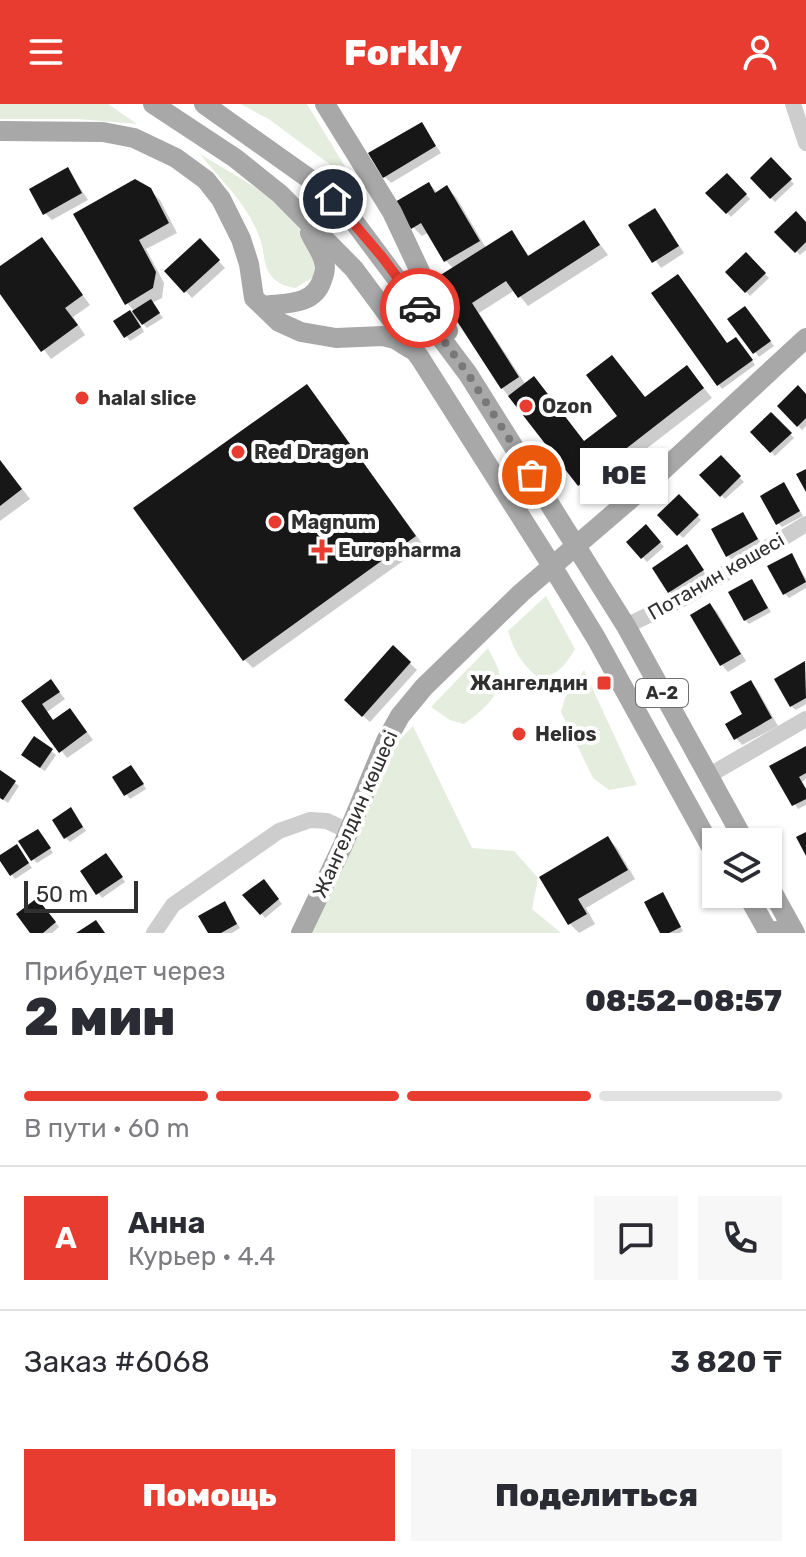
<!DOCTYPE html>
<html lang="ru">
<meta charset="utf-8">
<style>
:root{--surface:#fff;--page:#f7f7f7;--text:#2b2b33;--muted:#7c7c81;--line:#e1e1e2;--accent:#e93c31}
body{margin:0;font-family:Rubik,sans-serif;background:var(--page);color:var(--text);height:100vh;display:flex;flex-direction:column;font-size:30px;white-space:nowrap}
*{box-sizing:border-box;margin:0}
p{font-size:26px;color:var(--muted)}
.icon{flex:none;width:44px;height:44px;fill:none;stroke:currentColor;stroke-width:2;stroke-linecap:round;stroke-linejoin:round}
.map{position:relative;height:829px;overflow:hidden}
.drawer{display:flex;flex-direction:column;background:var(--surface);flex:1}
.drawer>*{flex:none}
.tools{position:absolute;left:702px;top:724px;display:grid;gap:16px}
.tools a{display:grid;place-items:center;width:80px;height:80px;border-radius:0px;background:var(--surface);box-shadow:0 2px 6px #0004;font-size:40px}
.scale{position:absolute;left:24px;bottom:20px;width:114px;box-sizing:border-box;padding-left:8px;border:4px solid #303030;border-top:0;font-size:22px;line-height:28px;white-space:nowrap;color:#303030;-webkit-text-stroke:6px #fff;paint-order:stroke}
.pin{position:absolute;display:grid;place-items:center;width:68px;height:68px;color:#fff;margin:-34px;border:4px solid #fff;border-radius:50%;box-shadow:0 2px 8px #0007}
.courier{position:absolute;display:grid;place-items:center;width:80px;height:80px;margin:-40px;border:6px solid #e93c31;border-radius:50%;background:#fff;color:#222;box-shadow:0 2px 10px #0007}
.bubble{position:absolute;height:56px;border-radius:0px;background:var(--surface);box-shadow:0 2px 6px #0004;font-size:26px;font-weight:800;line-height:56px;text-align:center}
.summary em{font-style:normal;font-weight:800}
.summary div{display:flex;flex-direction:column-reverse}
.summary{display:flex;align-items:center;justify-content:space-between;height:136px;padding:0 24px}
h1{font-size:52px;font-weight:800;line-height:60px}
.bar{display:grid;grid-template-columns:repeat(4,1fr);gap:12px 8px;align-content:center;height:96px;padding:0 24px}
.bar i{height:10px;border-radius:6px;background:var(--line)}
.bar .current{background:var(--accent)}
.bar p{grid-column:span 4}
.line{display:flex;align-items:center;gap:20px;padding:0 24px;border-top:2px solid var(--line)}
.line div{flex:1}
.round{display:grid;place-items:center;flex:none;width:84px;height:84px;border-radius:0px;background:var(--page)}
.primary-button{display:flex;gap:16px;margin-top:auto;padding:16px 24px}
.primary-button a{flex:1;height:92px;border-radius:0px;background:var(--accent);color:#fff;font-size:32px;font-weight:800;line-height:92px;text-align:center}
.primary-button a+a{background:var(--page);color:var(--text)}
header{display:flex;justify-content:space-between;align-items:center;height:104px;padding:0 24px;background:var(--accent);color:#fff;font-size:36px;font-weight:800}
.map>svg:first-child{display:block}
</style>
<header><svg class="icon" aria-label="menu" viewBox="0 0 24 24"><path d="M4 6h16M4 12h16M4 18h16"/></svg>Forkly<svg class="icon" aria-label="person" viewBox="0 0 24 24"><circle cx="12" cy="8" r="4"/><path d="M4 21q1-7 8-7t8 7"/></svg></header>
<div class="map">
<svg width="806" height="829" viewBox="0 0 806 829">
<rect width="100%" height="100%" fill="#fff"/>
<g fill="#e5edde">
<polygon points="0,0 108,0 137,20 78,15 0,15"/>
<polygon points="241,0 307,0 355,79 270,16"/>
<path d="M200 50C245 78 315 110 316 171L296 184C287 183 279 180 273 174 262 163 265 145 259 132 247 100 221 76 200 50Z"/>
<path d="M546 492 575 545C565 561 558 572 538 574 522 560 514 547 508 527Z"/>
<path d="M488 544C491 551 497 560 499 568 504 590 480 609 464 620L450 616 431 603Z"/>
<polygon points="584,566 637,681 609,686 593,674 561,608 565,594"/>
<polygon points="413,622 472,744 514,747 538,774 532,805 561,829 305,829 389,647"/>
</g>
<g fill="#0003">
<polygon points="421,20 441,49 391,79 384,72"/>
<polygon points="771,56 794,80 775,98 752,74"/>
<polygon points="68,65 88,96 52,116 45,109"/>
<polygon points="727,71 750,95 731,113 708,89"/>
<polygon points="429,80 438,89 447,84 456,93 486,144 511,128 530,153 584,119 608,151 528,202 515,186 479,209 526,281 585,339 620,312 612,254 646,295 695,273 712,294 588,390 502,284 454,165 445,156 429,128 422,132 413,123"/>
<polygon points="150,86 160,96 177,129 146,145 164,179 162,194 152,199 163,214 147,224 136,212 144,228 130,237 116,218 134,207 127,199 76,111"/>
<polygon points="661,114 684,149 661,164 631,122"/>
<polygon points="806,120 806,146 800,151 777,128"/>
<polygon points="41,135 90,201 73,213 85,231 51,255 0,187 0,165"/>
<polygon points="200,137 225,164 192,194 167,167"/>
<polygon points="746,151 769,174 750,192 728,168"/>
<polygon points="748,208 774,242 759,253 729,215"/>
<polygon points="740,239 755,261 722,285 718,280 727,241"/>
<polygon points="307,282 424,442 253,564 244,555"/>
<polygon points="806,292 806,322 802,326 780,302"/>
<polygon points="771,310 794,334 775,352 753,328"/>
<polygon points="721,354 744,378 725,395 702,372"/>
<polygon points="0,356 30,395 0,417"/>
<polygon points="784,381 803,412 782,423 778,419"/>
<polygon points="679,393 701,416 683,434 660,411"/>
<polygon points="743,410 761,439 732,456 728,452"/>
<polygon points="646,423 664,443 647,458 629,438"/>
<polygon points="691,447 706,471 674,492 670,488"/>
<polygon points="791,451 806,475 806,484 789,494 785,490"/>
<polygon points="752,477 771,508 749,520 745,516"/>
<polygon points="710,501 717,508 746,557 728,568 722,561"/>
<polygon points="393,544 417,566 370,618 346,596"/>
<polygon points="804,560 806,600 796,606 791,602"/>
<polygon points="750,578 757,585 778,622 742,641 736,634"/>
<polygon points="57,585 65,595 47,608 54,617 76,613 93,636 67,654 24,597"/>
<polygon points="806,644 806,675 802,678 806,685 806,701 798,705 772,663"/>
<polygon points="51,647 56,651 45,667 27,655"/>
<polygon points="135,667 146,685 130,695 115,674"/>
<polygon points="0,668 19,682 8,699 0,693"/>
<polygon points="75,710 86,727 70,738 66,734"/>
<polygon points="42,731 53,749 37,759 33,755"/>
<polygon points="608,734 617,744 635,775 586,804 595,820 579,829 570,820 542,773"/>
<polygon points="20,747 32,764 15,775 0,753"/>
<polygon points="110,756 125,778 102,794 82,768"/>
<polygon points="268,782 282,800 265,814 245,791"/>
<polygon points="666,795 683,827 680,829 663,829"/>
<polygon points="41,800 59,823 52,829 33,829"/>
<polygon points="225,800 240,824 232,829 210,829"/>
</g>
<g fill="#171717">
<polygon points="422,18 436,42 383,74 368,49"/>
<polygon points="771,53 792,75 770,95 750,74"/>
<polygon points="68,63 82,89 43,111 29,85"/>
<polygon points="727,69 747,90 726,110 705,89"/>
<polygon points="135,75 151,84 169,119 139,136 156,168 153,184 125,201 73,110"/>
<polygon points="429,78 435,89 447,81 480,137 444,158 421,119 411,125 395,98"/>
<polygon points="655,104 679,142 652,159 628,121"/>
<polygon points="796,107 806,118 806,138 795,149 774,128"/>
<polygon points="584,116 600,141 518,194 506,177 472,199 519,273 501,285 431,177 512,126 528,152"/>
<polygon points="42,133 83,191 65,204 78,221 41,248 0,190 0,162"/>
<polygon points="200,134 220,156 184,189 164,167"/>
<polygon points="746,148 766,169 745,189 725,168"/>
<polygon points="678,170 727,239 736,233 753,256 717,282 651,189"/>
<polygon points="151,195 160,209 142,221 132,207"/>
<polygon points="745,202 771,237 753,250 727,215"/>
<polygon points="130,206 141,223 124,234 113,217"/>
<polygon points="612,251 645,293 687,261 704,284 578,382 508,292 534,272 584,337 617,312 586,271"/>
<polygon points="307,280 416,432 243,557 133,404"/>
<polygon points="798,281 806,290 806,314 797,323 777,302"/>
<polygon points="771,308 792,329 770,349 750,328"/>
<polygon points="721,351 741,372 720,393 699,371"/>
<polygon points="0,356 22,385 0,402"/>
<polygon points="806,365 806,388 796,370"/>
<polygon points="784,378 800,407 776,421 760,392"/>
<polygon points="679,390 699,411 677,432 657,411"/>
<polygon points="743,408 758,435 726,453 711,425"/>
<polygon points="646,420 661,438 641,455 626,438"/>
<polygon points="687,440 704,466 668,489 652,464"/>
<polygon points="792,449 806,478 783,491 767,462"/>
<polygon points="752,475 768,504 744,517 728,488"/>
<polygon points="710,499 741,550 720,562 690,511"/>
<polygon points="393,541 411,558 362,613 344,596"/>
<polygon points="805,557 806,594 790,603 774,575"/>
<polygon points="51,575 60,588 42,600 53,616 70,604 87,628 59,649 21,597"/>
<polygon points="751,576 772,614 734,636 725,620 742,610 730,588"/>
<polygon points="34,632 53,645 40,664 21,651"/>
<polygon points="806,642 806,669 799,673 806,685 806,695 792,702 769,662"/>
<polygon points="131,661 144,680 124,692 112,673"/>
<polygon points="0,666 16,677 3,696 0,694"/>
<polygon points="71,703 83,723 64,735 52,716"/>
<polygon points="38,725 51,744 31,757 18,737"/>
<polygon points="806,728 806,752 796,733"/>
<polygon points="608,732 628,766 578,795 587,810 568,821 539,773"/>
<polygon points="17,740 29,759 10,772 0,757 0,751"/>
<polygon points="106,749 123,773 96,791 80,767"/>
<polygon points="264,775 279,795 260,811 242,791"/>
<polygon points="663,788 681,823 669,829 660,829 644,798"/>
<polygon points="37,794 56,818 43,829 30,829 16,810"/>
<polygon points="225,797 237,820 221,829 208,829 198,812"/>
<polygon points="96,816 105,829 76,829"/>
</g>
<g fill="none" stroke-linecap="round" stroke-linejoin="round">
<g stroke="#cdcdcd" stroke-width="16">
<polyline points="793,0 806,39"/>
<polyline points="626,522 688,492 806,420"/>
<polyline points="708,672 806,615"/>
<polyline points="154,829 173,801 279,727 310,716 327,717 348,727"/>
</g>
<g stroke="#a8a8a8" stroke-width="20">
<polyline points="153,0 235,54 280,90 354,165 420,254 552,462 596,534 716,752"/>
<polyline points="204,0 321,83 346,107 468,270 626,522 745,738"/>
<polyline points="325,0 392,108 448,227"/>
<polyline points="0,27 103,28 134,34 176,54 206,76 221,95 241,135 249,160 254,194 279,218 301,228 336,234 383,232 395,235 411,245"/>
<path d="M263 202C285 199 314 202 322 176 324 171 326 163 324 158 322 148 314 138 310 129"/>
<polyline points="768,780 795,829"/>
<polyline points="747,790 766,824 771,828 792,824"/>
<polyline points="301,829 343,741 386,637 400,612 424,583 521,489 648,380 806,234"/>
</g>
</g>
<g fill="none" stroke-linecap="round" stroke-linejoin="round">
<polyline stroke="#787878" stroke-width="8" stroke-dasharray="0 14.4" points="420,204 468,270 532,371"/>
<polyline stroke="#e93c31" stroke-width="10" points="333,95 383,154 420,204"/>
</g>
<g fill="#e93c31" stroke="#fff" stroke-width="3">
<circle cx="82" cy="294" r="8"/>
<circle cx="526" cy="302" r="8"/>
<circle cx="238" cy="348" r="8"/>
<circle cx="275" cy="418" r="8"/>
<path d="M318 434h8v8h8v8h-8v8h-8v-8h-8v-8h8z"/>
<rect x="596" y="571" width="16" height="16" rx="4"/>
<circle cx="519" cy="630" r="8"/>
</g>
<g text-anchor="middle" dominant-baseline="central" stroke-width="8" stroke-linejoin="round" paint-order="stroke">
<rect fill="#fff" stroke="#6e6e6e" stroke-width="2" x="636" y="575" width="52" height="28" rx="6"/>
<g font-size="18" font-weight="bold" fill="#303030">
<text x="662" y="589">A-2</text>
</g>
<g font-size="20" font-weight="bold" fill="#303030" stroke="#fff" text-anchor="start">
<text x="98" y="294">halal slice</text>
<text x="542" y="302">Ozon</text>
<text x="254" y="348">Red Dragon</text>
<text x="291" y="418">Magnum</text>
<text x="338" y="446">Europharma</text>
<text x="588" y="579" text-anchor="end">Жангелдин</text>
<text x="535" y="630">Helios</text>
</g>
<g font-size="20" fill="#303030" stroke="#fff">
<text transform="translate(716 472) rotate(-30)">Потанин көшесі</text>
<text transform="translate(355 710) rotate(-66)">Жангелдин көшесі</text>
</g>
</g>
</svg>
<div class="tools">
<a><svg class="icon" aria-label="layers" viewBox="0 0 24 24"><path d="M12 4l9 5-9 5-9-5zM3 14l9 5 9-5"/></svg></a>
</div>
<div class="scale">50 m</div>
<div class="pin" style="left:532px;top:371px;background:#ea580c"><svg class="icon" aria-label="bag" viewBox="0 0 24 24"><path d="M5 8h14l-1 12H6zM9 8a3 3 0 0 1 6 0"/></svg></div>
<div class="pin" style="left:333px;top:95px;background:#1f2937"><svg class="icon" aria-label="home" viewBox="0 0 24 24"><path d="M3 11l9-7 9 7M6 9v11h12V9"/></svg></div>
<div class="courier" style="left:420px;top:204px"><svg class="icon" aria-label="car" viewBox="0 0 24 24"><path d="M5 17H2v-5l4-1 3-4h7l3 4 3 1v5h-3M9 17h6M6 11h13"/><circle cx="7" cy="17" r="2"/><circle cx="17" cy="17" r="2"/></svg></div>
<div class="bubble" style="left:580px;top:344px;width:88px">ЮЕ</div>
</div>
<section class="drawer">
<div class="summary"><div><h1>2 мин</h1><p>Прибудет через</p></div><em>08:52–08:57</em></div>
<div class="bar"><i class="current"></i><i class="current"></i><i class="current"></i><i></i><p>В пути · 60 m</p></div>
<div class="line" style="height:144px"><b class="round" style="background:var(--accent);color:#fff">А</b><div><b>Анна</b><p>Курьер · 4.4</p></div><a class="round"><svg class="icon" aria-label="chat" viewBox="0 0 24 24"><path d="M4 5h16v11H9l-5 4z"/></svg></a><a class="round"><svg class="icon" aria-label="phone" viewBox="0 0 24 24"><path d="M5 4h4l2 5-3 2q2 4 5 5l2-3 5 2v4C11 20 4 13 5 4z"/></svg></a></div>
<div class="line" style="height:104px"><div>Заказ #6068</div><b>3 820 ₸</b></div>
<div class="primary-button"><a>Помощь</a><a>Поделиться</a></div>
</section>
